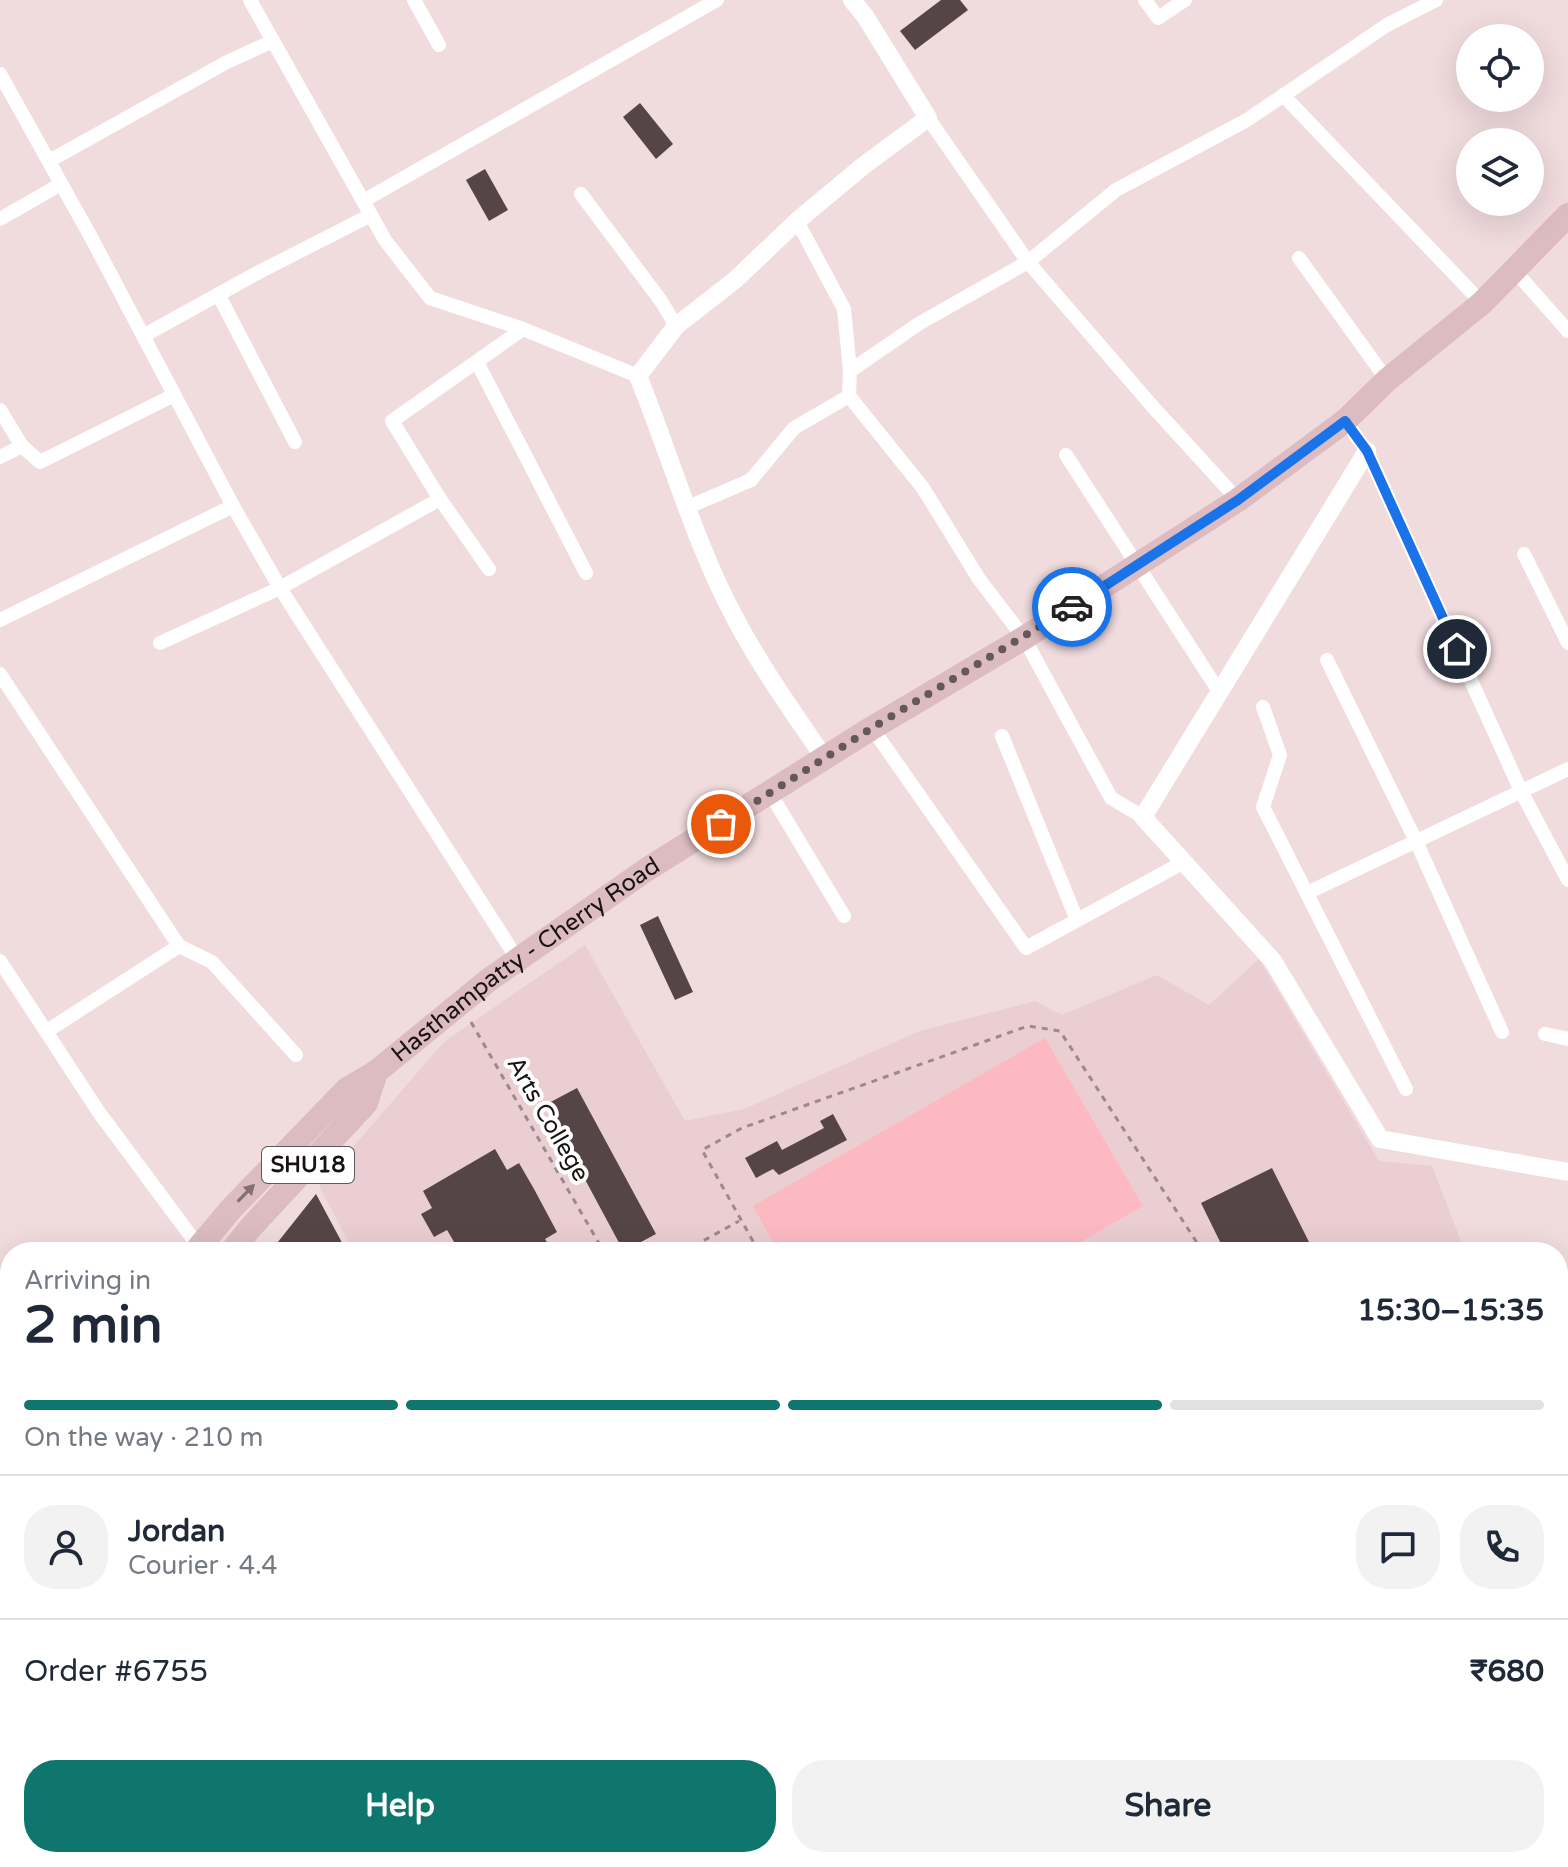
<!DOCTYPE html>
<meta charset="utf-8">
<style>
:root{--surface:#fff;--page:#f2f2f3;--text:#1f2937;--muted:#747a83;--line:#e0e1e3;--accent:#0f766e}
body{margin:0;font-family:"Varela Round",sans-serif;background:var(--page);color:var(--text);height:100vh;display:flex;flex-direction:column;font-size:30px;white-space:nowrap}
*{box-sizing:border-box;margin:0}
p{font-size:26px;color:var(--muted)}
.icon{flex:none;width:44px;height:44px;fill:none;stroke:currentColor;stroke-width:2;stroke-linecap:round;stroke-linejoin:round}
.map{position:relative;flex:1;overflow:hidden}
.panel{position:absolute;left:0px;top:1242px;width:1568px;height:626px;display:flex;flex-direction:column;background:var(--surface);border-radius:32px 32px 0 0;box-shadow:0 8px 32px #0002}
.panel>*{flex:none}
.tools{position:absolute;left:1456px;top:24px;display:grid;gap:16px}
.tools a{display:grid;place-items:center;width:88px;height:88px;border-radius:50%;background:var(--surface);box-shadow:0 8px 32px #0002;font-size:40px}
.pin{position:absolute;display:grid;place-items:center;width:68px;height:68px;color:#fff;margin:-34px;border:4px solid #fff;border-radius:50%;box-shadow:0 2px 8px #0007}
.courier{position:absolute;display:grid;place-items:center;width:80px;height:80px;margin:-40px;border:6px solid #1a73e8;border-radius:50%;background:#fff;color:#222;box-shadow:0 2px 10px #0007}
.head em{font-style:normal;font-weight:800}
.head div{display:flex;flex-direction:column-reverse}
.head{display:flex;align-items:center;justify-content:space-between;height:136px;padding:0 24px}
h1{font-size:52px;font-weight:800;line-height:60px}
.bar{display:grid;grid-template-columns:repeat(4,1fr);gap:12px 8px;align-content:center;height:96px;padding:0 24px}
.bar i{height:10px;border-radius:6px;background:var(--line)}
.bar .active{background:var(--accent)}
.bar p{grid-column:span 4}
.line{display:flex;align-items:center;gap:20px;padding:0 24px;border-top:2px solid var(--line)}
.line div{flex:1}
.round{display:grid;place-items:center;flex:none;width:84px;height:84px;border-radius:32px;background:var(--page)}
.primary-button{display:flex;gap:16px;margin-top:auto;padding:16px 24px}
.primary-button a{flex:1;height:92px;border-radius:32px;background:var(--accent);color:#fff;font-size:32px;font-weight:800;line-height:92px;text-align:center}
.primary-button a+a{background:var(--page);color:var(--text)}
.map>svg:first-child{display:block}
</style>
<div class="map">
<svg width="1568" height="1867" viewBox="0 0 1568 1867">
<rect width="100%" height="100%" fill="#f0dbdd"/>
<g fill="#ebced1">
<polygon points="585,945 685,1121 744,1109 920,1031 1035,1001 1062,1015 1157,975 1209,1005 1259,959 1379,1161 1432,1166 1465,1252 354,1252 319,1186 444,1042"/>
<polygon points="1568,1323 1568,1524 1558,1595 1568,1630 1568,1775 1558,1813 1558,1329"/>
<polygon points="492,1858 721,1858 703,1867 497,1867"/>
<polygon points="1232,1858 1552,1858 1558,1867 1238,1867"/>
</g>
<g fill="#fcb9c2">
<polygon points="1045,1038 1143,1206 1063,1252 779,1252 753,1206"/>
<polygon points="1568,1347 1568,1519 1558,1525 1558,1353"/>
</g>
<g fill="#564547">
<polygon points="941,0 960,0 968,10 915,50 900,31"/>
<polygon points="640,103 673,144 656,159 623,117"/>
<polygon points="485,169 508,210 489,221 466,180"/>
<polygon points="658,916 693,992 675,1000 640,925"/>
<polygon points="577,1088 656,1234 641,1242 646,1252 624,1252 545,1105"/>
<polygon points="833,1114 847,1140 779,1175 773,1169 756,1178 745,1158 777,1141 782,1150 824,1128 820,1121"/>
<polygon points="495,1149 507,1170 519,1163 534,1189 557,1232 545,1239 553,1252 460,1252 447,1230 434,1237 421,1214 432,1208 423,1191"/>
<polygon points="1272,1168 1314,1252 1225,1252 1201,1203"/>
<polygon points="316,1194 347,1252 270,1252"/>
</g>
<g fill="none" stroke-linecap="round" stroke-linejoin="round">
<g stroke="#9a8a8c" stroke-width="3" stroke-dasharray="6 6" stroke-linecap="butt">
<polyline points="471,1022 604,1252"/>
<polyline points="683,1252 739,1221"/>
<polyline points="759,1252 702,1150 742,1128 1028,1026 1060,1031 1203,1252"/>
</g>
<g stroke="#fff" stroke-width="14">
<polyline points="250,0 385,240 430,298 523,329 638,376"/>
<polyline points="414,0 439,45"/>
<polyline points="1145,0 1158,18 1185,0"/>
<polyline points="0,74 92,239 233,506"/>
<polyline points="1283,95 1482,303"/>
<polyline points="928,118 1028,262 1153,407 1238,500"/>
<polyline points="49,161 227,62 273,41"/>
<polyline points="581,194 661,301 676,326"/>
<polyline points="363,201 717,0"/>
<polyline points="0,219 61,184"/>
<polyline points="797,221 844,309 850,371"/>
<polyline points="1299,258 1387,380"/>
<polyline points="1514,270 1568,331"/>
<polyline points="218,294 295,442"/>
<polyline points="143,336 259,272 371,215"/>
<polyline points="477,362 586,573"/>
<polyline points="0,410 22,446 0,457"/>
<polyline points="1345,421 1367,451 1521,791 1568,880"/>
<polyline points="22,446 40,462 174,395"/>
<polyline points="1066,455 1220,693"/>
<polyline points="440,499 489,569"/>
<polyline points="686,508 751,480 794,428 849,396"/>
<polyline points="1524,554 1568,643"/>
<polyline points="0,620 233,506 280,588 518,960"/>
<polyline points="160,643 280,588 440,499 392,421 523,329"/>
<polyline points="1327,660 1416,841 1502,1032"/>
<polyline points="0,674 179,946 47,1031"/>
<polyline points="1263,707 1280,755 1263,807 1406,1089"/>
<polyline points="872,728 1026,948 1184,862"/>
<polyline points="1002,736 1077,920"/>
<polyline points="770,793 844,916"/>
<polyline points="1143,817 1111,798 1024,638 979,579 923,488 849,396 850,371 920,323 1028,262 1116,190 1247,120 1387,25 1436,0"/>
<polyline points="1307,893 1568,769"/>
<polyline points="179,946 212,962 296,1055"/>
<polyline points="0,961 98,1111 199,1247"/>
<polyline points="1545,1034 1568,1039"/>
<polyline points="0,1761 10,1756"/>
<polyline points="141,1867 162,1858"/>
</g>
<g stroke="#fff" stroke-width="18">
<polyline points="1367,451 1143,817 1273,961 1380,1139 1568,1172"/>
<path d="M825 759C794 713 762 669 736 620 694 542 671 457 638 376L676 326 735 280 797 221 863 166 928 118 865 16 852 0"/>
<polyline points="0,1356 10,1374"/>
<polyline points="0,1498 10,1488"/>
</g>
<g stroke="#dcbcc1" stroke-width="24">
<path id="s1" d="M195 1252 231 1209 347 1089 376 1072 490 979 646 870 872 728 1024 638 1238 500 1345 421 1387 380 1482 303 1568 215"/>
<polyline points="231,1252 251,1227 366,1103 376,1072"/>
<polyline points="0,1429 10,1419"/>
<polyline points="0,1461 10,1452"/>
<polyline points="450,1858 455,1867"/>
<polyline points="472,1858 478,1867"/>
</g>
</g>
<defs><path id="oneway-solid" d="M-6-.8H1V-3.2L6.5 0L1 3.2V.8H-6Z" transform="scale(2)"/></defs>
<use fill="#847073" href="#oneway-solid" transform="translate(246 1193) rotate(-46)"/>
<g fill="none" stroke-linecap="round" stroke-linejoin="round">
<polyline stroke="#64585a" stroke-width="8" stroke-dasharray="0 14.4" points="721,824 872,728 1072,607"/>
<polyline stroke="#1a73e8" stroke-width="10" points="1072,607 1238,500 1345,421 1367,451 1457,649"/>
</g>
<g text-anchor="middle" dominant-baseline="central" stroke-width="8" stroke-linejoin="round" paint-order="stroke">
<rect fill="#fff" stroke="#5e595a" stroke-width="2" x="262" y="1147" width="92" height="36" rx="6"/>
<g font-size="22" font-weight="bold" fill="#191213">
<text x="308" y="1165">SHU18</text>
</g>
<g font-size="24" fill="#191213" stroke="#fff">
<text stroke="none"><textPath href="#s1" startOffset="444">Hasthampatty - Cherry Road</textPath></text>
<text transform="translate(548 1119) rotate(60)">Arts College</text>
</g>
</g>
</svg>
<div class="tools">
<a><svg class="icon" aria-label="locate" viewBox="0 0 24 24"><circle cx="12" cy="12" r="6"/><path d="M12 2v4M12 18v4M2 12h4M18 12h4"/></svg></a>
<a><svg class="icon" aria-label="layers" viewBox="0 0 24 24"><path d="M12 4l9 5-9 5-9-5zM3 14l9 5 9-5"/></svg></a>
</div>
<div class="pin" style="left:721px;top:824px;background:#ea580c"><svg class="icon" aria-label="bag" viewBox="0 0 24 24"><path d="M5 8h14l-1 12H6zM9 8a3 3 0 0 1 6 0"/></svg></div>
<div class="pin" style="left:1457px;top:649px;background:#1f2937"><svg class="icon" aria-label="home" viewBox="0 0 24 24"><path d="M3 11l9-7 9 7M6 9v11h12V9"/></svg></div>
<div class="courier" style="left:1072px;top:607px"><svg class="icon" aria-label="car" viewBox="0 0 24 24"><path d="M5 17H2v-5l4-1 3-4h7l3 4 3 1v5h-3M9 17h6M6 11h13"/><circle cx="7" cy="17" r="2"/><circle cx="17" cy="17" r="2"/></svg></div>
<section class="panel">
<div class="head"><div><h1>2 min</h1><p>Arriving in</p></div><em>15:30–15:35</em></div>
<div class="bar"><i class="active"></i><i class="active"></i><i class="active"></i><i></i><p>On the way · 210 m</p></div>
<div class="line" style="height:144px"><a class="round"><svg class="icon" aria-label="person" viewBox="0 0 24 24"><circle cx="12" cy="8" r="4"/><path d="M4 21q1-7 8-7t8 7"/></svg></a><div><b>Jordan</b><p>Courier · 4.4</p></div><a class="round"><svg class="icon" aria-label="chat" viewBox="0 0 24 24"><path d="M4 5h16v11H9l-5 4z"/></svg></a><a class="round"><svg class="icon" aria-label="phone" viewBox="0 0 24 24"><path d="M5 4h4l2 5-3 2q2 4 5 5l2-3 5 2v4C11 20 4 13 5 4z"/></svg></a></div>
<div class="line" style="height:104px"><div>Order #6755</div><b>₹680</b></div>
<div class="primary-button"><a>Help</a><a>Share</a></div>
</section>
</div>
